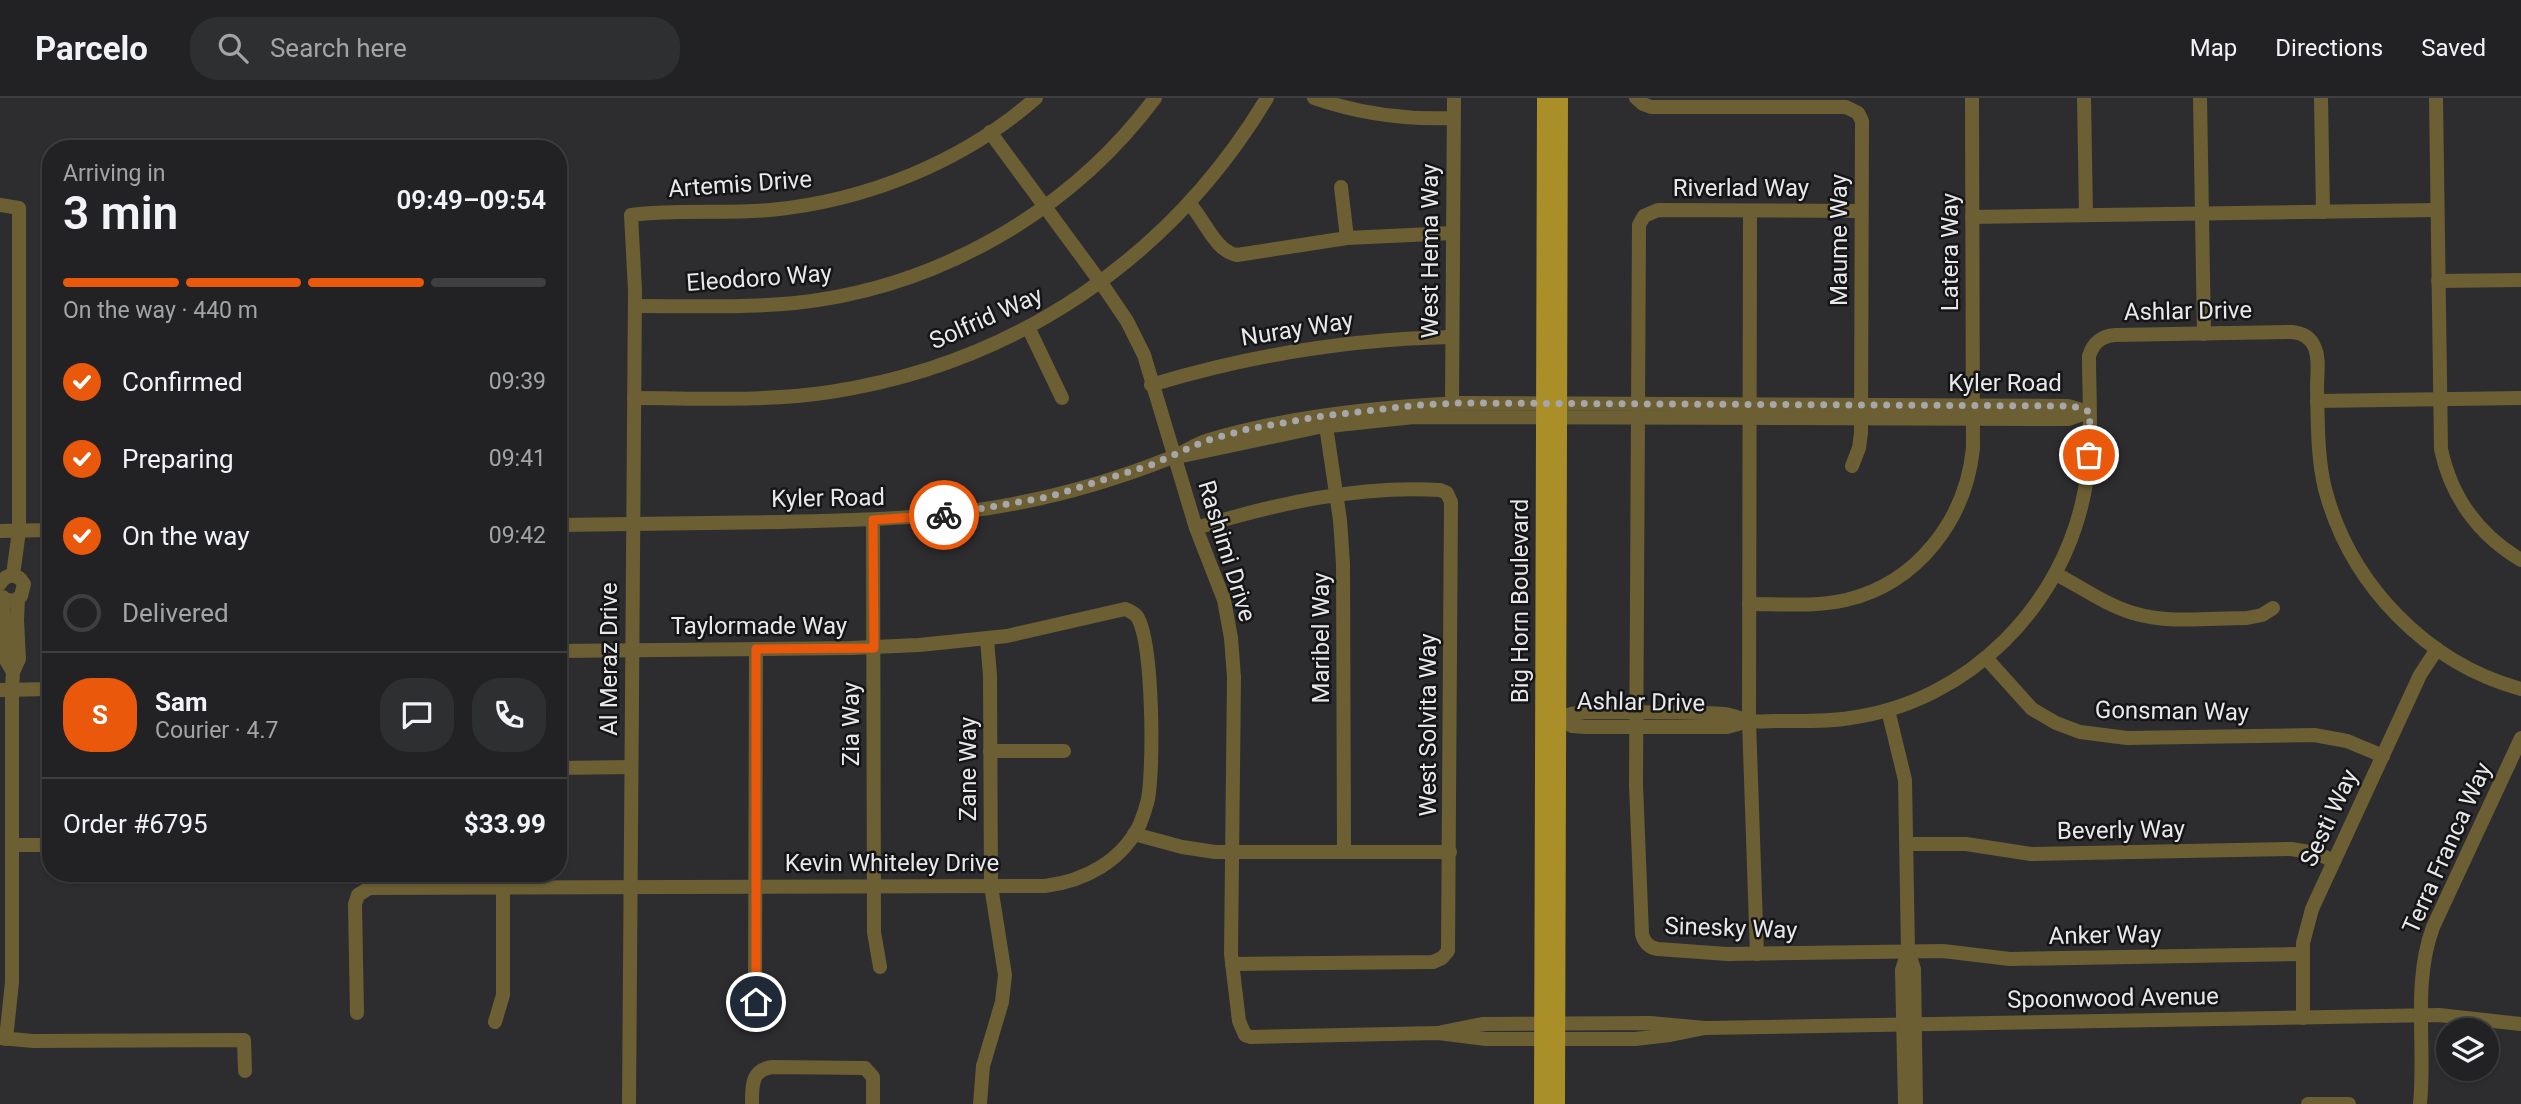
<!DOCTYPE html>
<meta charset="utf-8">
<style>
:root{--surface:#222224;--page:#2e2f31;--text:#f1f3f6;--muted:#a2a4a6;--line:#3f3f41;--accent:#ea580c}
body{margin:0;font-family:Roboto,sans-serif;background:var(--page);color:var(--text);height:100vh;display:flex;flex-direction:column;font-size:26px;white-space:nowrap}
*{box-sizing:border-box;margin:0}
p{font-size:23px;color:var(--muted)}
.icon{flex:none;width:38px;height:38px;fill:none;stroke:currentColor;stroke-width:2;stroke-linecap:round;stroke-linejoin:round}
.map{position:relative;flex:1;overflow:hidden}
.details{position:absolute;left:42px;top:42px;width:525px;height:742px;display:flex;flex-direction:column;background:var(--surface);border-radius:28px;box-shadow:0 2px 5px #0004,0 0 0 2px var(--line)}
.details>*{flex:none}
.controls{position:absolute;left:2436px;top:920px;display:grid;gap:14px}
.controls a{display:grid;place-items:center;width:63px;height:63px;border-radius:50%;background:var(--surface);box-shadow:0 2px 5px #0004,0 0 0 2px var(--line);font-size:35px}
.pin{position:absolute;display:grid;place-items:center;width:60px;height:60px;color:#fff;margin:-30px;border:4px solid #fff;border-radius:50%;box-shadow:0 2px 7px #0007}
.courier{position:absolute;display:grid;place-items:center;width:70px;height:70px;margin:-35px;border:5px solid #ea580c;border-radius:50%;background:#fff;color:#222;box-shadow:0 2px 9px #0007}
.summary em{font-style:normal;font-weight:600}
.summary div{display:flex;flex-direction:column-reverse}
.summary{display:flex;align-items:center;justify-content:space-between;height:119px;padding:0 21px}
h1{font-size:46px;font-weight:600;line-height:52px}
.bar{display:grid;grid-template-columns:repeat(4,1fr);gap:10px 7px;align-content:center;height:84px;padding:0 21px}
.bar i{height:9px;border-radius:5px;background:var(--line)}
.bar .selected{background:var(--accent)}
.bar p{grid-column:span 4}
.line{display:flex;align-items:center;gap:18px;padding:0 21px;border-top:2px solid var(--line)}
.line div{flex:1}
.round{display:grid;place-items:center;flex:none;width:74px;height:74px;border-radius:28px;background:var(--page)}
ol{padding:0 21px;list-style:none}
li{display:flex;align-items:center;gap:21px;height:77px}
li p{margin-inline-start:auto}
li .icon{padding:7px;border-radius:50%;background:var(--accent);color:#fff;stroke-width:4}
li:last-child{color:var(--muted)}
li i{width:38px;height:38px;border:4px solid var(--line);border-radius:50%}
header{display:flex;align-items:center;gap:42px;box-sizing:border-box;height:98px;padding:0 35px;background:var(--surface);border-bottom:2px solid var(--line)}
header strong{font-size:33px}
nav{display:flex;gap:38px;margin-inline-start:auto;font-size:24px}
.search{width:490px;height:63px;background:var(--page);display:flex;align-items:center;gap:18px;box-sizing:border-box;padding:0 24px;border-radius:28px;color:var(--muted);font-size:26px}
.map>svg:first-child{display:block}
</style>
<header>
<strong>Parcelo</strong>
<div class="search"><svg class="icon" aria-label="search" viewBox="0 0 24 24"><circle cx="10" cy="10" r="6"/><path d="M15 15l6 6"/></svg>Search here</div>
<nav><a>Map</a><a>Directions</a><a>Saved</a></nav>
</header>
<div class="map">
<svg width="2521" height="1006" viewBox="0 0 2521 1006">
<rect width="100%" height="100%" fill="#2d2d30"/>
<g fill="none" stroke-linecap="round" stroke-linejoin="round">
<g stroke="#6c5f33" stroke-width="14">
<path d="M1314 0C1360 16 1405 22 1453 20"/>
<polyline points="1636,0 1643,6 1651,9 1846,9 1858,15 1862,23 1861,335 1859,350 1852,368"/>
<polyline points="2084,0 2086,117"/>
<polyline points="2200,0 2204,236"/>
<polyline points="2321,0 2323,114"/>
<path d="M2436 0 2441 351C2451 399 2479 437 2521 462"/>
<polyline points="990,34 1104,189 1127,223 1144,257 1196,430 1224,502 1231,540 1234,579 1231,856 1239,923 1245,937 1251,939 1438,935 1486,941 1635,941 1670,937 1705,930"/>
<polyline points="1341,89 1347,140"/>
<path d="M1189 105C1205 122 1215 153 1237 157L1347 140 1453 135"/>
<polyline points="0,107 19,110 19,433 13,477"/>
<polyline points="1750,113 1749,623 1757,856"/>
<path d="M1861 113 1658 112 1644 118 1639 127 1636 687 1642 836C1644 845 1650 850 1658 851L1727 856 1943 853 2010 861 2303 856"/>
<polyline points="1972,119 2437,112"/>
<polyline points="2438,183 2521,182"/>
<path d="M635 208C688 208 742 210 795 205 937 190 1070 114 1155 0"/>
<polyline points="1028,229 1062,300"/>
<path d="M1151 287C1250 257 1349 241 1452 239"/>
<path d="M634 300C699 300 765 304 830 294 1015 266 1171 160 1267 0"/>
<polyline points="2317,303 2521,300"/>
<polyline points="1452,305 1454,0"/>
<polyline points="1326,328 1340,422 1343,466 1344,754"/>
<polyline points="1182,358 1319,329 1414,319 2068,321 2089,314"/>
<polyline points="873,422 874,834 880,869"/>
<path d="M558 427C632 426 707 425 781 424 859 422 936 421 1013 406 1066 396 1120 380 1170 360 1183 355 1195 346 1209 342 1289 318 1376 309 1460 305L2068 308 2089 314"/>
<path d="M1196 430C1274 406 1358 387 1440 392L1447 395 1451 404 1448 853 1442 860 1433 864 1232 866"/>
<polyline points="0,433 51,432"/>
<path d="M2056 476C2081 489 2106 507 2133 515 2169 526 2210 520 2247 520L2262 517 2273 510"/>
<path d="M0 486C6 475 18 475 24 486L21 498 14 503 9 502"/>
<polyline points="3,499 6,562 13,574"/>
<path d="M1749 506C1781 506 1815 509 1846 502 1918 485 1966 421 1973 350L1972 0"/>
<polyline points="756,551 755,898 760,919"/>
<polyline points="1986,560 2032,611 2056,625 2080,634 2127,640 2314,637 2347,643 2383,658"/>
<polyline points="0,592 51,591"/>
<polyline points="1888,612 1905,682 1908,853 1914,871 1916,1006"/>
<path d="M1558 621 1571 616 1586 614C1631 615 1678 613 1724 616 1733 617 1741 621 1750 623 1758 624 1768 623 1776 623 1801 623 1826 624 1850 620 1969 604 2064 507 2085 391 2093 348 2089 302 2089 258 2093 245 2101 238 2115 237L2292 234C2302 235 2310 239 2314 248 2320 259 2317 277 2317 290 2318 324 2317 358 2325 391 2350 486 2426 565 2521 591"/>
<polyline points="1558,621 1572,628 1585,629 1727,629 1749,623"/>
<polyline points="990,653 1064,653"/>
<polyline points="558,670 631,669"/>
<polyline points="1134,736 1182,749 1215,754 1450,754"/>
<polyline points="1907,746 1966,746 2031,756 2291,751 2316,755 2334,763"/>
<polyline points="13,747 51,747"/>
<path d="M357 915 355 806 358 797 369 790 1045 788C1085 783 1122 763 1140 726 1143 718 1146 710 1148 701 1154 668 1153 548 1138 520 1135 515 1131 513 1125 511L1007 538 919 547 851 550 558 553"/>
<polyline points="2303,920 2303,845 2312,811 2420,577 2437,551"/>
<polyline points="495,924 503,897 503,788"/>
<polyline points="1442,934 1482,926 1650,925 1705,930 2439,917 2521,926"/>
<polyline points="0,940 33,943 244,942 245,973"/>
<polyline points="6,941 12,884 12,591 13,574 19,561 17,522 18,501"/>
<path d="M629 1006 635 192 631 117C678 111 724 116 770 112 866 103 963 64 1036 0"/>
<path d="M752 1006C752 988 751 971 773 969L865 970 873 979V1006"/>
<polyline points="980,1006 983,968 1002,904 1005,877 991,788 990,578 987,541"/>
<polyline points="1905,1006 1902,872 1908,853"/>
<polyline points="2308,1006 2349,1006"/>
<path d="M2420 1006C2426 947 2412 886 2433 829L2521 640"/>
</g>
<g stroke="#aa8f28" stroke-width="18">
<polyline points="1543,1006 1546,0"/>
<polyline points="1556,1006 1559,0"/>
</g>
</g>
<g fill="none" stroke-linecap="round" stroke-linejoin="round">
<polyline stroke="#a7a6a9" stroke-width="7" stroke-dasharray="0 12.6" points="944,417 1048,399 1151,367 1205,343 1248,331 1323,318 1418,307 1460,305 2073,308 2090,314 2089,357"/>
<polyline stroke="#ea580c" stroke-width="9" points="756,904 756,551 874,550 873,422 944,417"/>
</g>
<g text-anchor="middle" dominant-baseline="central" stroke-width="5" stroke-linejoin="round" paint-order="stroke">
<g font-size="24" fill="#e8e7ea" stroke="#151517">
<text transform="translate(740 86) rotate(-4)">Artemis Drive</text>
<text x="1741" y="90">Riverlad Way</text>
<text transform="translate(1839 142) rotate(-90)">Maume Way</text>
<text transform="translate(1430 153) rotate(-90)">West Hema Way</text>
<text transform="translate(1950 154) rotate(-90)">Latera Way</text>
<text transform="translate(759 180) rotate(-4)">Eleodoro Way</text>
<text transform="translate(2188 213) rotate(-1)">Ashlar Drive</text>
<text transform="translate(986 220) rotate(-24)">Solfrid Way</text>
<text transform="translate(1297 231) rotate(-9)">Nuray Way</text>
<text x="2005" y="285">Kyler Road</text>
<text transform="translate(828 400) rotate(-1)">Kyler Road</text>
<text transform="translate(1227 453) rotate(73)">Rashimi Drive</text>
<text transform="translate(1520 503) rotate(-90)">Big Horn Boulevard</text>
<text x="759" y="528">Taylormade Way</text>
<text transform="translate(1321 540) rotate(-90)">Maribel Way</text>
<text transform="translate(609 561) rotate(-90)">Al Meraz Drive</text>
<text transform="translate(1641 604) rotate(1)">Ashlar Drive</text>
<text transform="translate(2172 613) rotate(1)">Gonsman Way</text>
<text transform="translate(851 626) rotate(-90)">Zia Way</text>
<text transform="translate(1428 627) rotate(-90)">West Solvita Way</text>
<text transform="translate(968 671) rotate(-90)">Zane Way</text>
<text transform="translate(2329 720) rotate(-65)">Sesti Way</text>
<text transform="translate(2121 732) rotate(-1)">Beverly Way</text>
<text transform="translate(2447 750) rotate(-66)">Terra Franca Way</text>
<text x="892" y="765">Kevin Whiteley Drive</text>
<text transform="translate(1731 830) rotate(2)">Sinesky Way</text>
<text transform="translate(2105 837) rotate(-1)">Anker Way</text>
<text transform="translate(2113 900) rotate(-1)">Spoonwood Avenue</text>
</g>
</g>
</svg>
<div class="controls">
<a><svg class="icon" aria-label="layers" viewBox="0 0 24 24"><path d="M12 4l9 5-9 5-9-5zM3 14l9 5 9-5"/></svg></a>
</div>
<div class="pin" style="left:2089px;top:357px;background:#ea580c"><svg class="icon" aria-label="bag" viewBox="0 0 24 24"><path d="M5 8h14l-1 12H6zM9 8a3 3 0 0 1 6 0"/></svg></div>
<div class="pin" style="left:756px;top:904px;background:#1f2937"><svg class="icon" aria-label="home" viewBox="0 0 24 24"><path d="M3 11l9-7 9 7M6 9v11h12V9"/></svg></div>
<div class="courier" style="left:944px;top:417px"><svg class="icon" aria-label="bike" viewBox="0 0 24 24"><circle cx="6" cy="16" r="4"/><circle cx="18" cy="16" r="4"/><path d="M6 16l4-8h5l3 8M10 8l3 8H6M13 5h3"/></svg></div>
<section class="details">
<div class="summary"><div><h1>3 min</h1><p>Arriving in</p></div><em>09:49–09:54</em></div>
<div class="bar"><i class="selected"></i><i class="selected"></i><i class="selected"></i><i></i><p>On the way · 440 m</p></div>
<ol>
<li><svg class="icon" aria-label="check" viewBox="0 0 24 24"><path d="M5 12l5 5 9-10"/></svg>Confirmed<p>09:39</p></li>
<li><svg class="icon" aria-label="check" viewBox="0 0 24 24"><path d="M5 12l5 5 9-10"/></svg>Preparing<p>09:41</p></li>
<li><svg class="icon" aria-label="check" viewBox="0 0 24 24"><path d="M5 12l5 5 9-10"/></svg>On the way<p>09:42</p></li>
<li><i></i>Delivered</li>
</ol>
<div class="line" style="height:126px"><b class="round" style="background:var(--accent);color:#fff">S</b><div><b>Sam</b><p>Courier · 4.7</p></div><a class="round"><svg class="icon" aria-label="chat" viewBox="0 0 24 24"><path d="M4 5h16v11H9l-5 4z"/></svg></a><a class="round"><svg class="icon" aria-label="phone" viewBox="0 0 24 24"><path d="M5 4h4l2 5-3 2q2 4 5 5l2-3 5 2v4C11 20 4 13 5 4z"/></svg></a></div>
<div class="line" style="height:91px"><div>Order #6795</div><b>$33.99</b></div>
</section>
</div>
